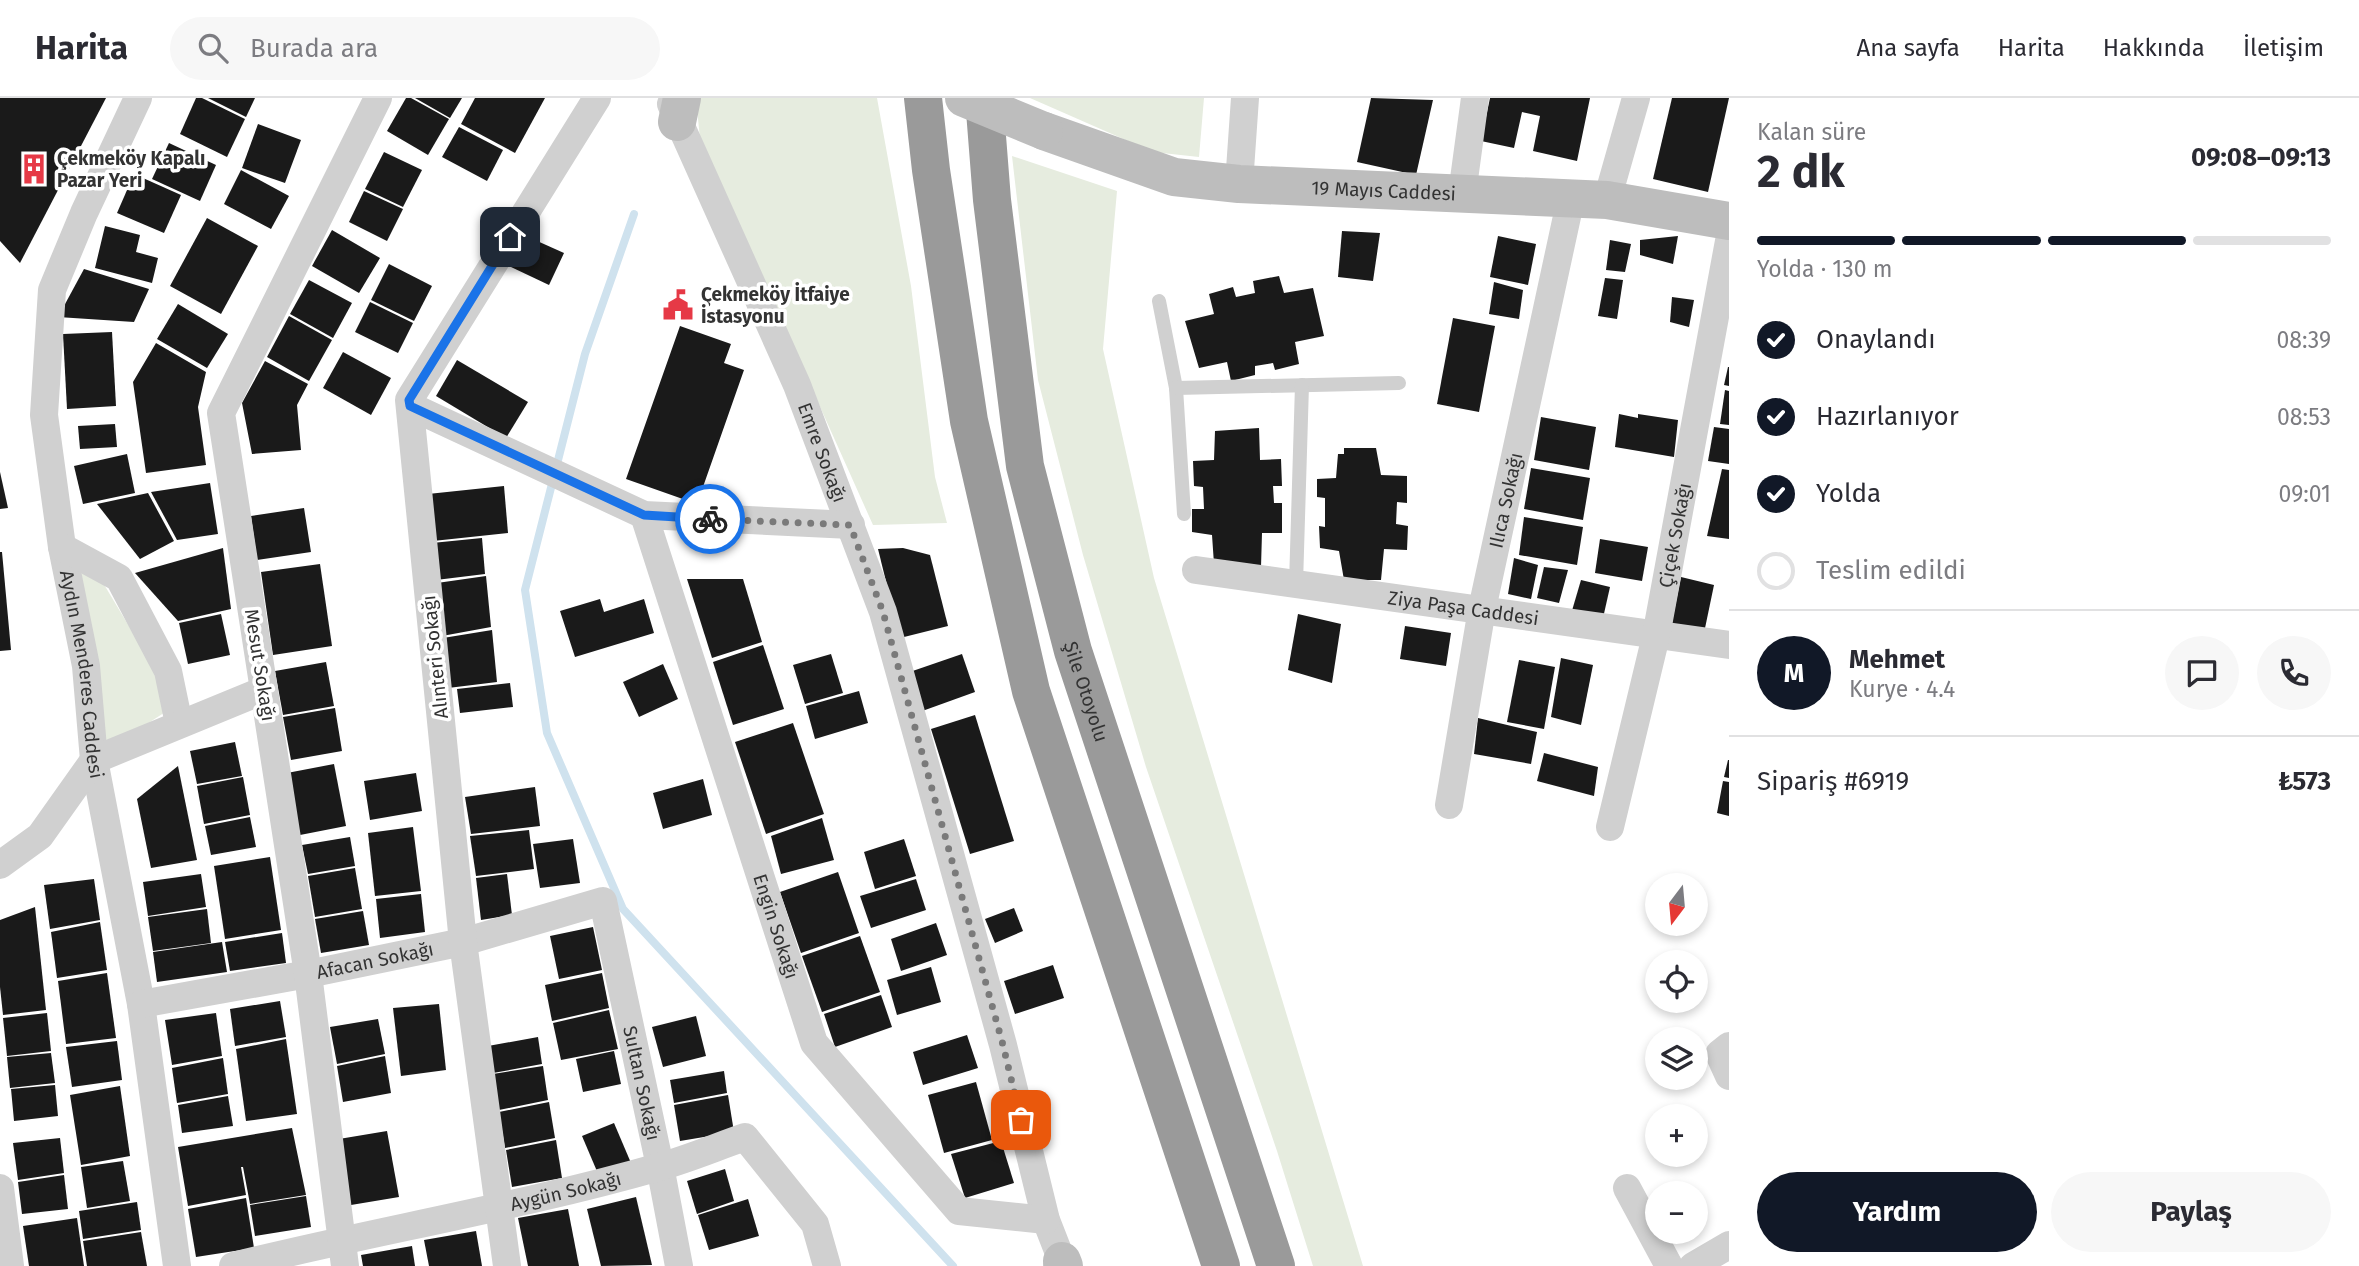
<!DOCTYPE html>
<html lang="tr">
<meta charset="utf-8">
<style>
:root{--surface:#fff;--page:#f7f7f7;--text:#2b2b33;--muted:#7c7c81;--line:#e1e1e2;--accent:#111827}
body{margin:0;font-family:"Fira Sans",sans-serif;background:var(--page);color:var(--text);height:100vh;display:flex;flex-direction:column;font-size:26px;white-space:nowrap}
*{box-sizing:border-box;margin:0}
p{font-size:23px;color:var(--muted)}
.icon{flex:none;width:38px;height:38px;fill:none;stroke:currentColor;stroke-width:2;stroke-linecap:round;stroke-linejoin:round}
.map{position:relative;flex:1;overflow:hidden}
.drawer{display:flex;flex-direction:column;background:var(--surface);width:630px}
.drawer>*{flex:none}
.needle{width:46px;rotate:196deg}
.fabs{position:absolute;left:1645px;top:775px;display:grid;gap:14px}
.fabs a{display:grid;place-items:center;width:63px;height:63px;border-radius:50%;background:var(--surface);box-shadow:0 4px 10px #0003;font-size:35px}
.pin{position:absolute;display:grid;place-items:center;width:60px;height:60px;color:#fff;margin:-30px;border-radius:14px;box-shadow:0 4px 10px #0006}
.courier{position:absolute;display:grid;place-items:center;width:70px;height:70px;margin:-35px;border:5px solid #1a73e8;border-radius:50%;background:#fff;color:#222;box-shadow:0 2px 9px #0007}
.summary em{font-style:normal;font-weight:700}
.summary div{display:flex;flex-direction:column-reverse}
.summary{display:flex;align-items:center;justify-content:space-between;height:119px;padding:0 28px}
h1{font-size:46px;font-weight:700;line-height:52px}
.bar{display:grid;grid-template-columns:repeat(4,1fr);gap:10px 7px;align-content:center;height:84px;padding:0 28px}
.bar i{height:9px;border-radius:5px;background:var(--line)}
.bar .current{background:var(--accent)}
.bar p{grid-column:span 4}
.line{display:flex;align-items:center;gap:18px;padding:0 28px;border-top:2px solid var(--line)}
.line div{flex:1}
.round{display:grid;place-items:center;flex:none;width:74px;height:74px;border-radius:37px;background:var(--page)}
ol{padding:0 28px;list-style:none}
li{display:flex;align-items:center;gap:21px;height:77px}
li p{margin-inline-start:auto}
li .icon{padding:7px;border-radius:50%;background:var(--accent);color:#fff;stroke-width:4}
li:last-child{color:var(--muted)}
li i{width:38px;height:38px;border:4px solid var(--line);border-radius:50%}
.cta{display:flex;gap:14px;margin-top:auto;padding:14px 28px}
.cta a{flex:1;height:80px;border-radius:42px;background:var(--accent);color:#fff;font-size:28px;font-weight:700;line-height:80px;text-align:center}
.cta a+a{background:var(--page);color:var(--text)}
header{display:flex;align-items:center;gap:42px;box-sizing:border-box;height:98px;padding:0 35px;background:var(--surface);border-bottom:2px solid var(--line)}
header strong{font-size:33px}
nav{display:flex;gap:38px;margin-inline-start:auto;font-size:24px}
.search{width:490px;height:63px;background:var(--page);display:flex;align-items:center;gap:18px;box-sizing:border-box;padding:0 24px;border-radius:38px;color:var(--muted);font-size:26px}
main{display:flex;flex:1;min-height:0}
.map>svg:first-child{display:block}
</style>
<header>
<strong>Harita</strong>
<div class="search"><svg class="icon" aria-label="search" viewBox="0 0 24 24"><circle cx="10" cy="10" r="6"/><path d="M15 15l6 6"/></svg>Burada ara</div>
<nav><a>Ana sayfa</a><a>Harita</a><a>Hakkında</a><a>İletişim</a></nav>
</header>
<main>
<div class="map">
<svg width="1729" height="1168" viewBox="0 0 1729 1168">
<rect width="100%" height="100%" fill="#fff"/>
<g fill="#e6ecdf">
<polygon points="696,0 877,0 911,188 935,379 947,425 873,427 700,41"/>
<polygon points="1030,0 1204,0 1199,59 1153,54"/>
<polygon points="1012,58 1117,93 1103,251 1154,480 1363,1168 1313,1168 1277,1053 1146,669 1083,457 1038,282"/>
<polygon points="90,463 176,607 107,652 74,470"/>
</g>
<g fill="none" stroke-linecap="round" stroke-linejoin="round">
<polyline stroke="#cfe2ee" stroke-width="8" points="634,116 585,256 525,492 547,635 623,811 953,1168"/>
</g>
<g fill="#1a1a1a">
<polygon points="0,0 106,0 20,165 0,143"/>
<polygon points="196,0 202,0 245,21 227,59 180,36"/>
<polygon points="208,0 255,0 246,19"/>
<polygon points="406,0 411,0 449,21 428,57 387,33"/>
<polygon points="415,0 462,0 450,20"/>
<polygon points="475,0 545,0 515,55 461,26"/>
<polygon points="1371,0 1433,2 1416,77 1357,64"/>
<polygon points="1490,0 1590,0 1577,63 1533,53 1540,18 1522,14 1514,50 1481,43"/>
<polygon points="1672,0 1729,0 1708,94 1653,81"/>
<polygon points="258,26 301,42 285,85 242,70"/>
<polygon points="459,29 503,52 487,83 442,59"/>
<polygon points="169,45 216,67 200,103 152,81"/>
<polygon points="384,54 422,72 403,109 365,91"/>
<polygon points="241,72 289,98 271,131 224,106"/>
<polygon points="134,76 181,97 164,135 117,115"/>
<polygon points="364,93 403,111 387,143 349,124"/>
<polygon points="207,120 258,148 221,216 170,188"/>
<polygon points="105,128 140,137 136,154 158,160 152,185 95,170"/>
<polygon points="332,132 380,160 359,195 312,168"/>
<polygon points="1342,133 1380,135 1373,183 1338,179"/>
<polygon points="526,138 564,155 549,187 511,169"/>
<polygon points="1498,138 1536,146 1528,187 1490,179"/>
<polygon points="1678,138 1673,166 1640,157 1640,142"/>
<polygon points="1610,142 1631,146 1625,174 1606,172"/>
<polygon points="389,166 432,188 414,223 371,202"/>
<polygon points="84,171 149,191 134,224 58,219"/>
<polygon points="1279,178 1284,195 1313,190 1324,238 1295,244 1299,266 1275,272 1273,265 1255,268 1255,277 1231,283 1227,264 1199,270 1185,223 1214,216 1209,196 1233,189 1236,199 1255,195 1253,183"/>
<polygon points="1605,180 1623,182 1617,221 1598,218"/>
<polygon points="309,182 352,205 333,240 290,216"/>
<polygon points="1494,184 1523,192 1519,221 1489,216"/>
<polygon points="1672,199 1694,202 1689,229 1670,224"/>
<polygon points="370,204 413,225 398,255 355,234"/>
<polygon points="178,206 228,236 207,270 157,241"/>
<polygon points="289,218 332,242 309,283 267,259"/>
<polygon points="1453,220 1495,228 1479,314 1437,306"/>
<polygon points="680,228 731,246 724,265 744,272 697,406 626,381"/>
<polygon points="112,234 116,308 67,311 63,236"/>
<polygon points="156,245 206,274 198,309 206,367 146,375 133,284"/>
<polygon points="343,254 391,280 371,317 323,290"/>
<polygon points="457,262 528,304 506,340 436,298"/>
<polygon points="265,263 308,286 297,307 301,352 252,356 242,305"/>
<polygon points="1728,269 1729,269 1729,288 1724,287"/>
<polygon points="1725,292 1729,293 1729,327 1720,326"/>
<polygon points="1619,316 1638,320 1638,316 1678,322 1674,359 1615,349"/>
<polygon points="1541,319 1596,329 1589,372 1534,362"/>
<polygon points="115,326 117,349 80,351 78,328"/>
<polygon points="1714,329 1729,331 1729,366 1708,363"/>
<polygon points="1259,330 1260,362 1281,361 1282,388 1273,388 1274,405 1282,405 1282,435 1262,435 1261,469 1214,466 1212,437 1192,434 1192,411 1204,411 1203,389 1194,388 1193,363 1214,362 1215,333"/>
<polygon points="1344,350 1376,350 1381,377 1407,378 1407,405 1397,404 1396,426 1408,428 1407,452 1384,451 1381,482 1344,482 1339,453 1320,450 1319,428 1325,429 1325,400 1317,399 1317,381 1336,380 1338,356 1344,356"/>
<polygon points="127,356 135,395 83,406 74,368"/>
<polygon points="1531,370 1590,380 1583,422 1524,411"/>
<polygon points="1722,371 1729,372 1729,441 1707,438"/>
<polygon points="0,374 8,410 0,411"/>
<polygon points="210,385 218,436 177,442 151,394"/>
<polygon points="504,388 508,435 433,443 428,396"/>
<polygon points="148,395 174,443 140,461 97,406"/>
<polygon points="304,410 311,454 257,462 251,418"/>
<polygon points="1524,419 1583,429 1577,467 1519,457"/>
<polygon points="482,440 485,476 436,482 432,445"/>
<polygon points="1600,441 1648,449 1642,483 1595,475"/>
<polygon points="223,450 231,511 178,523 135,475"/>
<polygon points="903,450 930,457 948,528 900,540 878,451"/>
<polygon points="0,454 2,454 11,552 0,553"/>
<polygon points="1514,460 1538,467 1531,501 1508,496"/>
<polygon points="320,466 332,548 273,557 261,474"/>
<polygon points="1544,469 1568,472 1559,505 1537,500"/>
<polygon points="486,478 491,529 442,538 437,485"/>
<polygon points="1681,479 1714,487 1704,535 1671,529"/>
<polygon points="687,481 743,481 762,544 712,560"/>
<polygon points="1581,482 1610,489 1603,520 1571,516"/>
<polygon points="600,501 604,514 644,501 654,535 575,559 560,513"/>
<polygon points="221,516 230,557 188,566 179,525"/>
<polygon points="1298,516 1341,526 1332,585 1288,572"/>
<polygon points="1405,528 1451,535 1446,568 1400,561"/>
<polygon points="492,532 497,584 448,590 443,540"/>
<polygon points="763,547 784,611 733,627 713,564"/>
<polygon points="831,556 843,595 805,606 793,567"/>
<polygon points="962,556 975,594 914,616 901,577"/>
<polygon points="1561,560 1593,567 1581,627 1551,619"/>
<polygon points="1519,562 1555,569 1544,631 1507,624"/>
<polygon points="326,564 334,608 283,617 275,573"/>
<polygon points="663,566 678,601 639,619 623,584"/>
<polygon points="510,585 513,609 460,615 457,591"/>
<polygon points="859,593 868,625 815,641 806,608"/>
<polygon points="335,610 342,653 291,662 283,619"/>
<polygon points="975,617 1014,743 970,756 931,631"/>
<polygon points="1478,620 1537,634 1531,666 1474,656"/>
<polygon points="793,625 824,716 766,736 735,644"/>
<polygon points="235,644 242,678 197,686 190,653"/>
<polygon points="1544,655 1598,669 1594,698 1537,683"/>
<polygon points="1728,662 1729,662 1729,680 1724,679"/>
<polygon points="334,666 346,728 300,737 287,675"/>
<polygon points="178,668 197,762 151,770 137,701"/>
<polygon points="416,675 422,713 370,722 364,683"/>
<polygon points="243,679 250,717 204,726 197,688"/>
<polygon points="703,681 712,717 663,731 653,695"/>
<polygon points="1723,683 1729,684 1729,718 1717,715"/>
<polygon points="535,689 540,728 471,736 465,699"/>
<polygon points="250,719 256,749 211,757 205,728"/>
<polygon points="822,720 834,762 781,776 771,738"/>
<polygon points="413,729 421,793 375,798 368,735"/>
<polygon points="529,732 534,771 476,778 470,738"/>
<polygon points="350,739 355,768 308,776 302,747"/>
<polygon points="573,741 580,785 540,790 533,746"/>
<polygon points="904,741 916,778 875,791 864,754"/>
<polygon points="270,759 281,832 225,841 214,768"/>
<polygon points="355,770 362,811 315,819 308,778"/>
<polygon points="838,774 859,835 801,855 780,794"/>
<polygon points="201,776 206,809 148,818 143,784"/>
<polygon points="507,776 512,817 481,822 476,780"/>
<polygon points="94,781 100,822 50,831 44,787"/>
<polygon points="916,781 926,812 871,830 860,798"/>
<polygon points="421,796 425,834 380,840 376,801"/>
<polygon points="35,809 46,912 3,917 0,889 0,822"/>
<polygon points="1014,810 1023,833 995,845 985,821"/>
<polygon points="207,811 211,845 153,853 148,819"/>
<polygon points="363,813 369,847 321,855 315,821"/>
<polygon points="100,824 107,872 57,880 51,834"/>
<polygon points="936,825 947,857 901,873 891,841"/>
<polygon points="593,829 602,872 559,881 550,838"/>
<polygon points="282,835 286,865 230,873 225,844"/>
<polygon points="860,838 880,894 822,914 802,858"/>
<polygon points="222,844 227,874 157,884 153,854"/>
<polygon points="1053,867 1064,900 1015,916 1004,883"/>
<polygon points="931,869 941,904 897,917 887,882"/>
<polygon points="107,875 116,940 66,946 58,883"/>
<polygon points="602,875 609,910 552,923 545,887"/>
<polygon points="881,897 892,929 835,949 824,916"/>
<polygon points="280,903 286,939 235,948 230,911"/>
<polygon points="439,906 446,972 401,978 393,910"/>
<polygon points="609,912 618,951 561,962 553,925"/>
<polygon points="47,915 51,953 7,958 3,920"/>
<polygon points="216,915 222,958 172,967 165,922"/>
<polygon points="696,918 706,958 663,969 652,929"/>
<polygon points="378,921 385,956 337,966 330,929"/>
<polygon points="967,937 978,970 923,987 913,954"/>
<polygon points="538,939 542,966 493,975 488,948"/>
<polygon points="286,941 297,1016 246,1023 236,951"/>
<polygon points="117,943 122,982 72,989 66,949"/>
<polygon points="614,953 621,986 583,994 576,961"/>
<polygon points="51,955 55,985 10,990 7,959"/>
<polygon points="385,958 391,995 343,1004 337,968"/>
<polygon points="223,960 228,996 177,1005 172,970"/>
<polygon points="543,968 548,1002 499,1012 493,976"/>
<polygon points="724,973 727,995 674,1005 670,982"/>
<polygon points="976,984 992,1042 944,1055 928,997"/>
<polygon points="55,987 58,1018 14,1023 11,991"/>
<polygon points="120,988 130,1058 81,1067 70,997"/>
<polygon points="728,997 734,1034 680,1043 674,1007"/>
<polygon points="228,998 233,1028 182,1035 178,1007"/>
<polygon points="549,1004 555,1040 505,1050 499,1014"/>
<polygon points="614,1025 631,1065 599,1078 582,1038"/>
<polygon points="292,1030 306,1097 250,1106 243,1069 241,1069 246,1097 188,1108 178,1049"/>
<polygon points="387,1033 399,1099 351,1107 339,1041"/>
<polygon points="60,1040 64,1075 18,1082 13,1045"/>
<polygon points="556,1042 562,1080 512,1089 506,1052"/>
<polygon points="1001,1043 1014,1085 965,1100 951,1056"/>
<polygon points="123,1063 130,1103 87,1110 81,1069"/>
<polygon points="725,1071 734,1103 697,1116 687,1083"/>
<polygon points="64,1077 68,1111 22,1116 18,1084"/>
<polygon points="306,1098 311,1129 255,1138 250,1107"/>
<polygon points="636,1099 652,1167 601,1168 587,1111"/>
<polygon points="246,1100 254,1150 196,1159 188,1111"/>
<polygon points="748,1101 759,1138 709,1152 698,1117"/>
<polygon points="137,1104 141,1132 83,1141 79,1113"/>
<polygon points="568,1111 579,1168 528,1168 518,1120"/>
<polygon points="77,1120 84,1168 29,1168 23,1128"/>
<polygon points="476,1133 482,1168 429,1168 424,1142"/>
<polygon points="141,1134 147,1168 87,1168 83,1143"/>
<polygon points="412,1148 415,1168 363,1168 361,1157"/>
</g>
<g fill="none" stroke-linecap="round" stroke-linejoin="round">
<g stroke="#d0d0d0" stroke-width="14">
<polyline points="1159,203 1176,290 1184,416"/>
<polyline points="1176,290 1399,285"/>
<polyline points="1296,486 1302,287"/>
</g>
<g stroke="#d0d0d0" stroke-width="28">
<path id="s1" d="M138 0 84 115 52 192 44 317 62 449 86 568 94 662 141 906 177 1168"/>
<path id="s2" d="M671 6 797 287 883 514 1003 947 1046 1122 1062 1163 1057 1168"/>
<polyline points="1239,86 1245,0"/>
<polyline points="1462,96 1475,0"/>
<polyline points="1607,102 1636,0"/>
<polyline points="410,308 644,417 851,427"/>
<path id="s3" d="M644 417 814 945 959 1113 1046 1122"/>
<polyline points="62,449 119,480 168,573 179,626"/>
<path id="s4" d="M1196 472 1729 547"/>
<path id="s5" d="M1449 707 1482 511 1571 100"/>
<path id="s6" d="M1610 729 1656 538 1729 143"/>
<polyline points="0,767 40,738 94,662 264,592"/>
<path id="s7" d="M141 906 308 876 463 844 603 803 660 1068 679 1168"/>
<polyline points="1729,948 1719,956 1729,978"/>
<polyline points="0,1090 10,1168"/>
<polyline points="1627,1090 1669,1168"/>
<path id="s8" d="M233 1168C374 1133 519 1109 659 1069 688 1061 716 1049 745 1039L815 1126 827 1168"/>
<polyline points="345,1168 308,876 221,315 378,0"/>
<polyline points="507,1168 463,844 409,302 597,0"/>
<polyline points="1693,1168 1729,1147"/>
</g>
<g stroke="#bdbdbd" stroke-width="38">
<polyline points="677,24 682,0"/>
<path id="s9" d="M1044 33 1174 79 1239 86 1607 102 1729 123"/>
<polyline points="1062,1163 1064,1168"/>
</g>
<g stroke="#9a9a9a" stroke-width="38">
<polyline points="923,0 931,72 969,323 1031,593 1221,1168"/>
<path id="s10" d="M984 0 992 102 1025 368 1073 553 1276 1168"/>
</g>
<polyline stroke="#bdbdbd" stroke-width="38" points="964,0 1044,33"/>
</g>
<g fill="none" stroke-linecap="round" stroke-linejoin="round">
<polyline stroke="#7a7a7a" stroke-width="7" stroke-dasharray="0 12.6" points="710,421 850,427 883,514 1003,947 1021,1022"/>
<polyline stroke="#1a73e8" stroke-width="9" points="510,139 409,302 410,308 644,417 710,421"/>
</g>
<defs>
<g id="building-bare" transform="scale(2.415)"><path d="M-4-6H4V6H1V3H-1V6H-4ZM-2.5-4.3h1.7v1.8h-1.7ZM.8-4.3h1.7v1.8H.8ZM-2.5-1h1.7V.8h-1.7ZM.8-1h1.7V.8H.8Z" fill="#e63946" stroke="#fff" stroke-width="2.5" paint-order="stroke"/></g>
<g id="civic-bare" transform="scale(2.415)"><path d="M-.6-6.5H3V-4.5H.6V-3L4-1V1h2V6H-6V1h2V-1L-.6-3ZM-1.2 2.5V6h2.4V2.5Z" fill="#e63946" stroke="#fff" stroke-width="2.5" paint-order="stroke"/></g>
</defs>
<g fill-rule="evenodd">
<use href="#building-bare" x="34" y="71"/>
<use href="#civic-bare" x="678" y="207"/>
</g>
<g text-anchor="middle" dominant-baseline="central" stroke-width="7" stroke-linejoin="round" paint-order="stroke">
<g font-size="19" font-weight="bold" fill="#333" stroke="#fff" text-anchor="start">
<text x="57" y="60">Çekmeköy Kapalı<tspan x="57" dy="22">Pazar Yeri</tspan></text>
<text x="701" y="196">Çekmeköy İtfaiye<tspan x="701" dy="22">İstasyonu</tspan></text>
</g>
<g font-size="19" fill="#333" stroke="#fff">
<text stroke="none"><textPath href="#s9" startOffset="348">19 Mayıs Caddesi</textPath></text>
<text stroke="none"><textPath href="#s2" startOffset="380">Emre Sokağı</textPath></text>
<text stroke="none"><textPath href="#s5" startOffset="310">Ilıca Sokağı</textPath></text>
<text stroke="none"><textPath href="#s6" startOffset="299">Çiçek Sokağı</textPath></text>
<text stroke="none"><textPath href="#s4" startOffset="270">Ziya Paşa Caddesi</textPath></text>
<text transform="translate(435 559) rotate(-96)">Alınteri Sokağı</text>
<text transform="translate(260 567) rotate(81)">Mesut Sokağı</text>
<text stroke="none"><textPath href="#s1" startOffset="598">Aydın Menderes Caddesi</textPath></text>
<text stroke="none"><textPath href="#s10" startOffset="604">Şile Otoyolu</textPath></text>
<text stroke="none"><textPath href="#s3" startOffset="432">Engin Sokağı</textPath></text>
<text stroke="none"><textPath href="#s7" startOffset="238">Afacan Sokağı</textPath></text>
<text stroke="none"><textPath href="#s7" startOffset="660">Sultan Sokağı</textPath></text>
<text stroke="none"><textPath href="#s8" startOffset="341">Aygün Sokağı</textPath></text>
</g>
</g>
</svg>
<div class="fabs">
<a><svg class="needle" viewBox="-14 -14 28 28"><path d="M0-13l5 13h-10z" fill="#e53935"/><path d="M0 13l5-13h-10z" fill="#7c7c81"/></svg></a>
<a><svg class="icon" aria-label="locate" viewBox="0 0 24 24"><circle cx="12" cy="12" r="6"/><path d="M12 2v4M12 18v4M2 12h4M18 12h4"/></svg></a>
<a><svg class="icon" aria-label="layers" viewBox="0 0 24 24"><path d="M12 4l9 5-9 5-9-5zM3 14l9 5 9-5"/></svg></a>
<a>+</a>
<a>−</a>
</div>
<div class="pin" style="left:1021px;top:1022px;background:#ea580c"><svg class="icon" aria-label="bag" viewBox="0 0 24 24"><path d="M5 8h14l-1 12H6zM9 8a3 3 0 0 1 6 0"/></svg></div>
<div class="pin" style="left:510px;top:139px;background:#1f2937"><svg class="icon" aria-label="home" viewBox="0 0 24 24"><path d="M3 11l9-7 9 7M6 9v11h12V9"/></svg></div>
<div class="courier" style="left:710px;top:421px"><svg class="icon" aria-label="bike" viewBox="0 0 24 24"><circle cx="6" cy="16" r="4"/><circle cx="18" cy="16" r="4"/><path d="M6 16l4-8h5l3 8M10 8l3 8H6M13 5h3"/></svg></div>
</div>
<section class="drawer">
<div class="summary"><div><h1>2 dk</h1><p>Kalan süre</p></div><em>09:08–09:13</em></div>
<div class="bar"><i class="current"></i><i class="current"></i><i class="current"></i><i></i><p>Yolda · 130 m</p></div>
<ol>
<li><svg class="icon" aria-label="check" viewBox="0 0 24 24"><path d="M5 12l5 5 9-10"/></svg>Onaylandı<p>08:39</p></li>
<li><svg class="icon" aria-label="check" viewBox="0 0 24 24"><path d="M5 12l5 5 9-10"/></svg>Hazırlanıyor<p>08:53</p></li>
<li><svg class="icon" aria-label="check" viewBox="0 0 24 24"><path d="M5 12l5 5 9-10"/></svg>Yolda<p>09:01</p></li>
<li><i></i>Teslim edildi</li>
</ol>
<div class="line" style="height:126px"><b class="round" style="background:var(--accent);color:#fff">M</b><div><b>Mehmet</b><p>Kurye · 4.4</p></div><a class="round"><svg class="icon" aria-label="chat" viewBox="0 0 24 24"><path d="M4 5h16v11H9l-5 4z"/></svg></a><a class="round"><svg class="icon" aria-label="phone" viewBox="0 0 24 24"><path d="M5 4h4l2 5-3 2q2 4 5 5l2-3 5 2v4C11 20 4 13 5 4z"/></svg></a></div>
<div class="line" style="height:91px"><div>Sipariş #6919</div><b>₺573</b></div>
<div class="cta"><a>Yardım</a><a>Paylaş</a></div>
</section>
</main>
